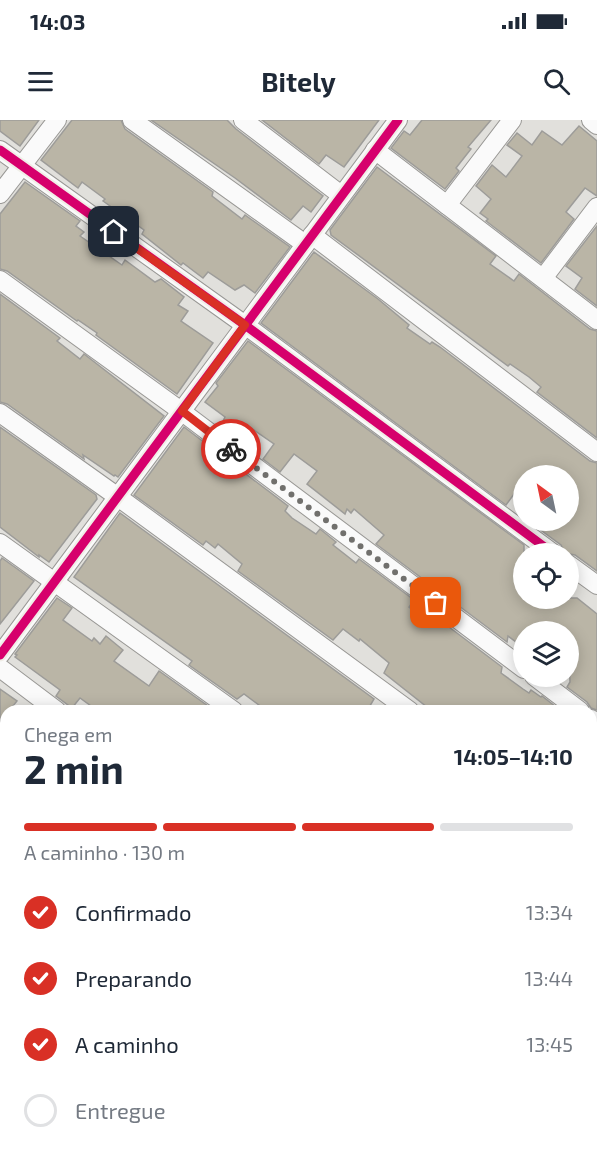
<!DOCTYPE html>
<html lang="pt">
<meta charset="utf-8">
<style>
:root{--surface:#fff;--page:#f2f2f3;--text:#1f2937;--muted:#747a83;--line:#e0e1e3;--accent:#d93025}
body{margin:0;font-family:"Exo 2",sans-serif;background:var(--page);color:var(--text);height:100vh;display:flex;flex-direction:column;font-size:22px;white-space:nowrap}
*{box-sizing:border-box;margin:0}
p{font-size:20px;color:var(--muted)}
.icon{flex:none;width:33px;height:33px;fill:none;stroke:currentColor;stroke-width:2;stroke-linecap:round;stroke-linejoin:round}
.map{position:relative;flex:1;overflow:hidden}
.details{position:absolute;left:0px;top:585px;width:597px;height:450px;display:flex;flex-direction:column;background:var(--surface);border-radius:18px 18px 0 0;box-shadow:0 3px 15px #0003}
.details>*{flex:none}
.needle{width:39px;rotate:327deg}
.controls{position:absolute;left:513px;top:345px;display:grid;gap:12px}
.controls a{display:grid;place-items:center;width:66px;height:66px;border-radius:50%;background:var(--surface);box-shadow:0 3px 15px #0003;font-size:30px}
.pin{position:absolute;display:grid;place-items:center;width:51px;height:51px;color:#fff;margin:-26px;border-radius:12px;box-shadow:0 3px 9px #0006}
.courier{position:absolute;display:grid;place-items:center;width:60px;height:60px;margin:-30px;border:4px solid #d93025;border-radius:50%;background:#fff;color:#222;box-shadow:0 2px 8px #0007}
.overview em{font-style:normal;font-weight:700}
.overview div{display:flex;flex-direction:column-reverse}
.overview{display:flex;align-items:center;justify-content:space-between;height:102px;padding:0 24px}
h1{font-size:39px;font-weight:700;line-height:45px}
.bar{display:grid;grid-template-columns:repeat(4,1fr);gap:9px 6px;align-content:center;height:72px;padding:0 24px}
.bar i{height:8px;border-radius:4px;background:var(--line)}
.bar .on{background:var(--accent)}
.bar p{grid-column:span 4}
ol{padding:0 24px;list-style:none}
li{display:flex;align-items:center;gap:18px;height:66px}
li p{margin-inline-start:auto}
li .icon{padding:6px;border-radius:50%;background:var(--accent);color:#fff;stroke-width:4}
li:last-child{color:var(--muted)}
li i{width:33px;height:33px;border:3px solid var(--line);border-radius:50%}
.status{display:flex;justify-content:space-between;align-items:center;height:42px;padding:0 30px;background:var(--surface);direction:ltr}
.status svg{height:16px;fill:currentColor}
header{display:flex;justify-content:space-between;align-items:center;height:78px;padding:0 24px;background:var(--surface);font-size:27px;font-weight:700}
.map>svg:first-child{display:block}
</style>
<div class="status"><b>14:03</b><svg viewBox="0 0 49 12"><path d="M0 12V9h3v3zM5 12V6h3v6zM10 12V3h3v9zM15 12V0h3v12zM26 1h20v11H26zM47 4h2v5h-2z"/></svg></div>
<header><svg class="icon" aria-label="menu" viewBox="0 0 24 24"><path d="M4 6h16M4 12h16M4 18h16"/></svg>Bitely<svg class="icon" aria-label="search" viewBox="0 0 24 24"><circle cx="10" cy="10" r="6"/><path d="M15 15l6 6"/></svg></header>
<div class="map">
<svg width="597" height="1035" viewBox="0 0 597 1035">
<rect width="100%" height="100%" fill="#e1e0dc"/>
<polygon fill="#e3d7dd" points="241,1029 338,1029 346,1035 236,1035"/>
<g fill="#bab5a6" stroke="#9d9c99" stroke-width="1.5">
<polygon points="0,0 39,0 20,26 0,11"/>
<polygon points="72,0 121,0 125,9 213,72 212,76 242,99 245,95 290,127 255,173 244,165 235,170 208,152 203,158 183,143 181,145 142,114 144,110 103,81 105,79 82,62 78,68 41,40"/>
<polygon points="151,0 227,0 236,9 323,76 311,92 303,86 291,100 235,58"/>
<polygon points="262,0 379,0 344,47 326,35 319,44"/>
<polygon points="422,0 491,0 468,27 471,29 456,48 459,51 445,69 391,28 404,11 410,15"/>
<polygon points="579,6 597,21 597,76 585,68 566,92 574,99 541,143 486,101 488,99 480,93 491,79 476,66 492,45 506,57 522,36 507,25 517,13 532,25 542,11 562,25"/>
<polygon points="377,47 496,136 490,144 514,161 519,154 590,209 597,211 597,318 537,272 541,267 529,257 510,244 508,246 331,115 330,110"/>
<polygon points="25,62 80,101 76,106 84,112 80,116 122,145 125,140 155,162 161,159 184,177 178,185 188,191 181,201 213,223 177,274 96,215 97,213 78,200 77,201 7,151 0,149 0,94"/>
<polygon points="597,106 597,186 575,169 582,158 566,146"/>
<polygon points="314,132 378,179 409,205 407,208 430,224 432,222 440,227 590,341 597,343 597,451 575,435 565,433 561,425 538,408 543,400 568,400 568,356 524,356 524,381 514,374 506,385 261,203"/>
<polygon points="0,174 60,218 57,221 80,239 84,234 164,296 118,357 115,355 114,356 83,335 84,339 7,284 0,282"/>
<polygon points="248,221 524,425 524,478 577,478 597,494 597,590 591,588 587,582 567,567 570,562 568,512 524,512 524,528 508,516 507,522 451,480 453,478 430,459 427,462 376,424 384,415 354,389 351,393 347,389 345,394 307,364 317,351 294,334 280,352 263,339 274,324 251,308 247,313 238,306 235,310 223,301 225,297 205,282 218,266 216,263"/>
<polygon points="0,307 96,375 97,379 49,442 39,435 39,437 0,407"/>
<polygon points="184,307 288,386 285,391 292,398 316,414 320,409 336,422 333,425 356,443 359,439 414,480 409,487 432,505 437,498 502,547 501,553 523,569 529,573 531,570 541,577 542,576 561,591 432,591 384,553 389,543 360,519 359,521 343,509 333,520 238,451 242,444 218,424 215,428 206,421 203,425 134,375"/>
<polygon points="120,393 374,579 367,591 267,591 244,574 237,579 189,545 192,541 74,457"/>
<polygon points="2,438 34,461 0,504 0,441"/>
<polygon points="57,478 72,488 63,500 92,521 94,518 100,524 106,516 123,530 114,541 149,566 159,551 215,591 153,591 147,587 144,591 98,591 80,578 72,588 56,576 60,570 15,537 17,535 15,534"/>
<polygon points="0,569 17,581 9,591 6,591 6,595 0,602"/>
</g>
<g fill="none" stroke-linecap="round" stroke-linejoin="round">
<g stroke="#989794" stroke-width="20">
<g id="street">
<polyline points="132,0 305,124"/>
<polyline points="243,0 341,75"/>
<polyline points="591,0 597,5"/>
<polyline points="0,30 245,205 554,434"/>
<polyline points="375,30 597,200"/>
<polyline points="0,74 57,0"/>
<polyline points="447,85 512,0"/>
<polyline points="312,115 597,332"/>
<polyline points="544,157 597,87"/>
<polyline points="0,160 181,291 524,549"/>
<polyline points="0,293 118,377 410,591"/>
<polyline points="0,423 234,591"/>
<polyline points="568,444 597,465"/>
<polyline points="0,535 398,0"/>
<polyline points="0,548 57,591"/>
<polyline points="534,556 580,591"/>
<polyline points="591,599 597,604"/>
<polyline points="0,640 6,645"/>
<polyline points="591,722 597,727"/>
<polyline points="0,770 6,774"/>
<polyline points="591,851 597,856"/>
<polyline points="0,903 6,908"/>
<polyline points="591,988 597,992"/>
<polyline points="353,1029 361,1035"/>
<polyline points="520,1029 528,1035"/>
<polyline points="0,1034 2,1035"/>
<polyline points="140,1035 146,1029"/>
</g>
</g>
<use href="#street" stroke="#fafafa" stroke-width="18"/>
<g stroke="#f0eee7" stroke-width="13">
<g id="cycleway">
<polyline points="0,30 245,205 554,434"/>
<polyline points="0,535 398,0"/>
</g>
</g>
<use href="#cycleway" stroke="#d6006c" stroke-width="9"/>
</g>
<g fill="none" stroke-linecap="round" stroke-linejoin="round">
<polyline stroke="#71706d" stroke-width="6" stroke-dasharray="0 10.8" points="231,329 436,483"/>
<polyline stroke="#d93025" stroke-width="8" points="114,112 245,205 182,291 231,329"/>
</g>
</svg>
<div class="controls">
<a><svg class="needle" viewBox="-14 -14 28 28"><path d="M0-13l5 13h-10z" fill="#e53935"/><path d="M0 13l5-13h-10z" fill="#747a83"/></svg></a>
<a><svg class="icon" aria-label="locate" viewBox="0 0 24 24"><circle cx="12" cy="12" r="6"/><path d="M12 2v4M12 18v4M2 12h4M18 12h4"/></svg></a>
<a><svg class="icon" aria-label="layers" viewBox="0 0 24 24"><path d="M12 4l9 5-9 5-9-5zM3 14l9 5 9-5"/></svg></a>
</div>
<div class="pin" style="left:436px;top:483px;background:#ea580c"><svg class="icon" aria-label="bag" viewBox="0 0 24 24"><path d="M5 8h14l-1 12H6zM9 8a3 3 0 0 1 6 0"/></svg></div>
<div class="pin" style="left:114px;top:112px;background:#1f2937"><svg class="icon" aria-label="home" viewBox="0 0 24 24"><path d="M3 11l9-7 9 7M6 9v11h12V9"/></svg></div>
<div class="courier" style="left:231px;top:329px"><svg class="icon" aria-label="bike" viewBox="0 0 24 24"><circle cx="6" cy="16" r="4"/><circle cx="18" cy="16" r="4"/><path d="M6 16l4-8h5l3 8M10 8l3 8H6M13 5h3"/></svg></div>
<section class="details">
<div class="overview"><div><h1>2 min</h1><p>Chega em</p></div><em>14:05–14:10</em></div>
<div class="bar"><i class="on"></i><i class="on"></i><i class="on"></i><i></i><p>A caminho · 130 m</p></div>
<ol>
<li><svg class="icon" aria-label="check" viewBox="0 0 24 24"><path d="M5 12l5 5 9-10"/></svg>Confirmado<p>13:34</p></li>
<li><svg class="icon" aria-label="check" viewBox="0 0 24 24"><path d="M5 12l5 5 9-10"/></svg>Preparando<p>13:44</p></li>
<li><svg class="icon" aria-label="check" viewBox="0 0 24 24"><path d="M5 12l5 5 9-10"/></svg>A caminho<p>13:45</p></li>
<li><i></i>Entregue</li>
</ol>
</section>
</div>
